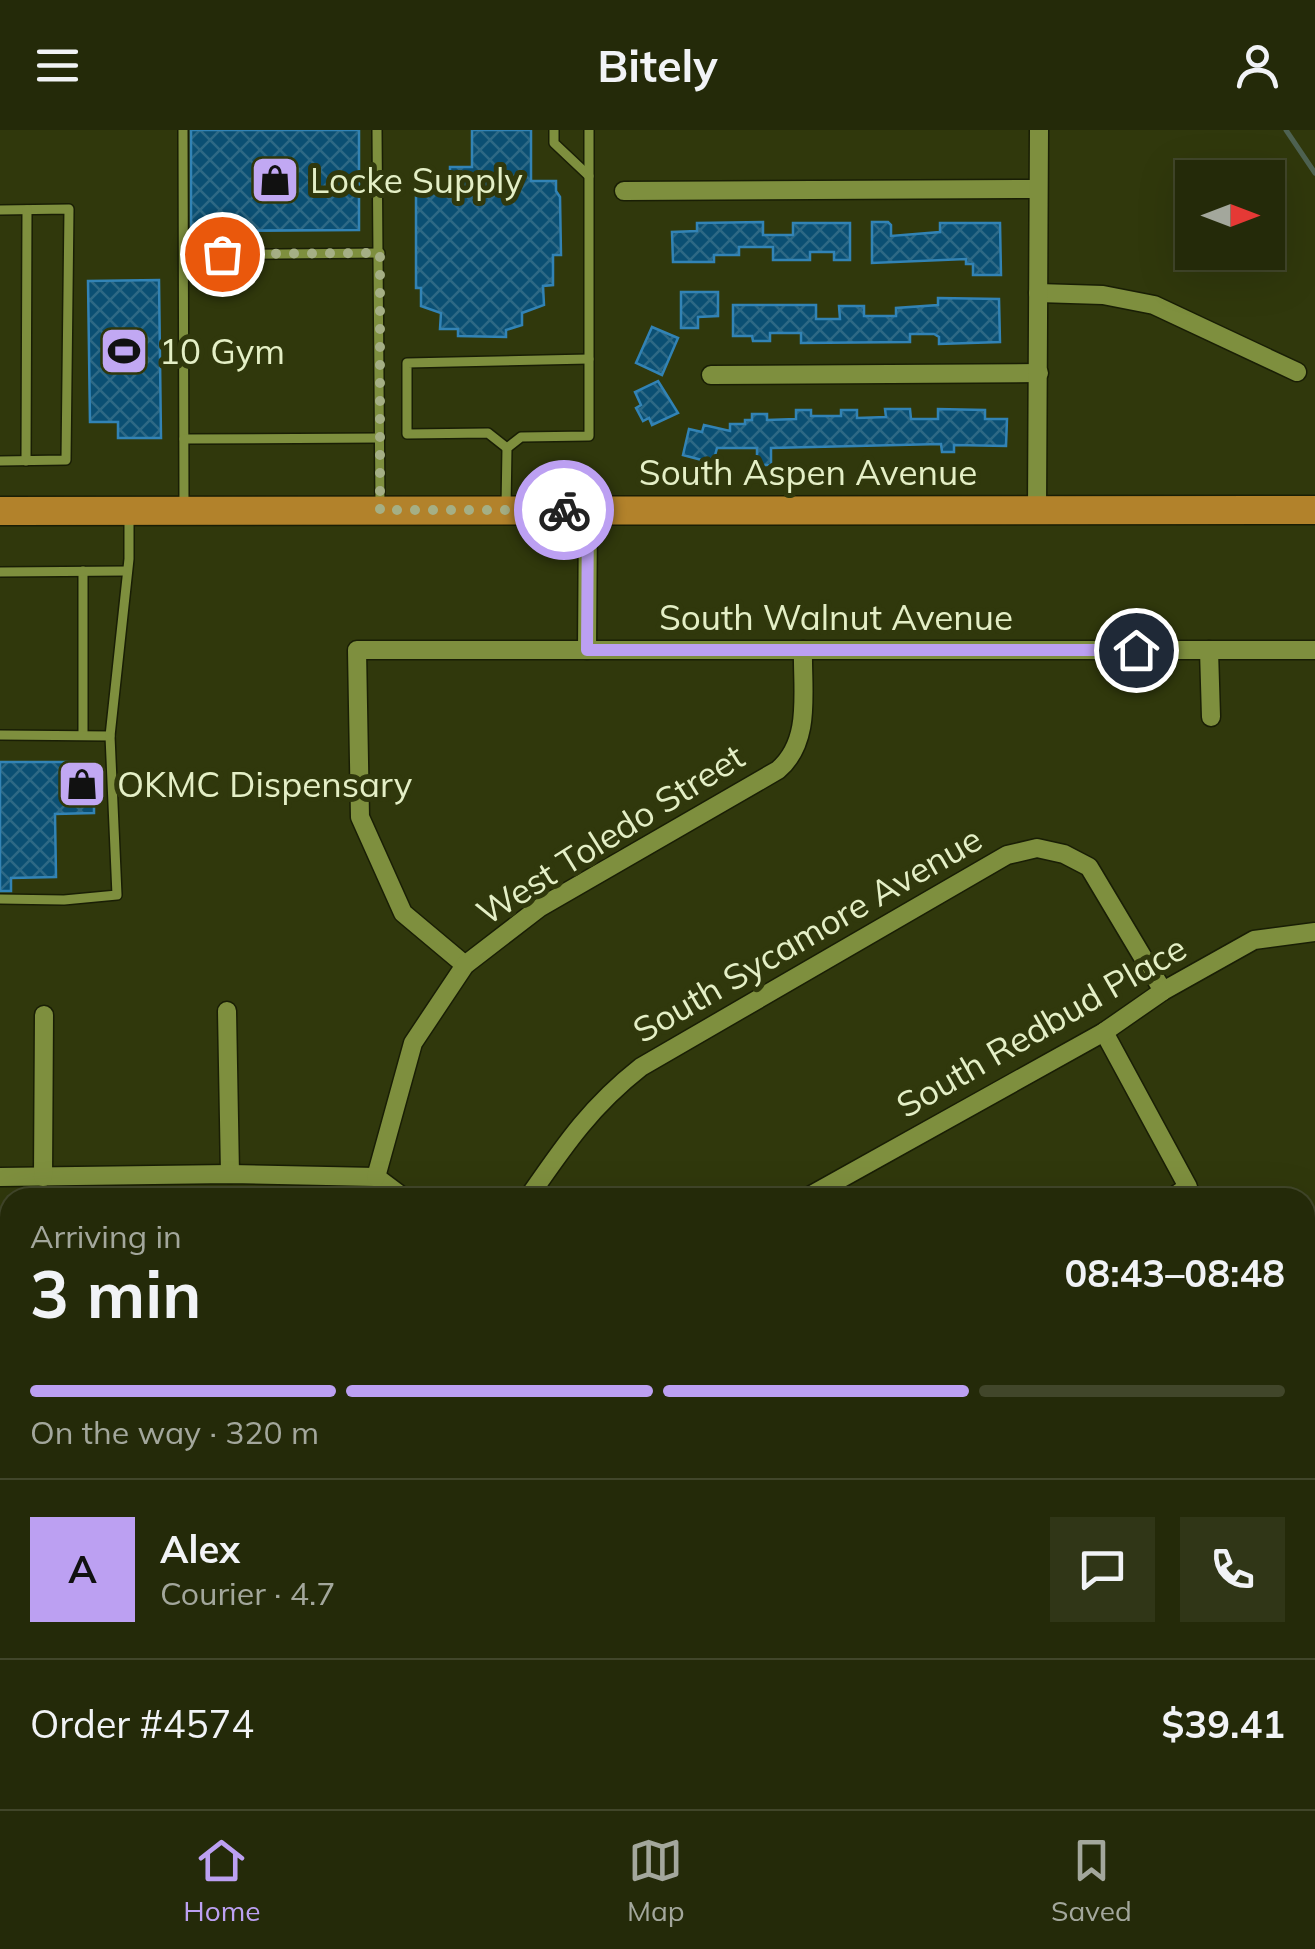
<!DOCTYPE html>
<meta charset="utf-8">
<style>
:root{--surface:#242a09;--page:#303617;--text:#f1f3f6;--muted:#a3a79c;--line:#41462a;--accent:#bca0f2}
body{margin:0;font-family:Mulish,sans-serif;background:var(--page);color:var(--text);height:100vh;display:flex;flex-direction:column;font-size:38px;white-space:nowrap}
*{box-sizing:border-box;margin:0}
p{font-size:32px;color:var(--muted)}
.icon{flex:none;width:55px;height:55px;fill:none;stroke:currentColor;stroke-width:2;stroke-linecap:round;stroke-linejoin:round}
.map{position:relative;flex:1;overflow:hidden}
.sheet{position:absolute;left:0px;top:1058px;width:1315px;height:622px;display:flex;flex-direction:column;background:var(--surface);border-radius:30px 30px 0 0;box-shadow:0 10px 40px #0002,0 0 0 2px var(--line)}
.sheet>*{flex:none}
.needle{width:65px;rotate:90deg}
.controls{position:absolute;left:1175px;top:30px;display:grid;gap:20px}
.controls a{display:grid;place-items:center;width:110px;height:110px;border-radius:0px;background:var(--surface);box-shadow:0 10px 40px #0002,0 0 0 2px var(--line);font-size:50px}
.pin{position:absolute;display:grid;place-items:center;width:85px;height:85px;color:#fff;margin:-42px;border:5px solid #fff;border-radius:50%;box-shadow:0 2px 10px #0007}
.courier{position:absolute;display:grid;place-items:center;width:100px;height:100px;margin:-50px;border:8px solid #bca0f2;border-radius:50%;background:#fff;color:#222;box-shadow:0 2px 12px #0007}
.headline em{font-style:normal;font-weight:700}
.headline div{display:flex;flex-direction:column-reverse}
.headline{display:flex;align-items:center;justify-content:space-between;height:170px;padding:0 30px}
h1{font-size:65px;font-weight:700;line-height:75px}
.bar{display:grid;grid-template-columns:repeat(4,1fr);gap:15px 10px;align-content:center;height:120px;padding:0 30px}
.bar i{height:12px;border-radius:8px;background:var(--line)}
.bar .on{background:var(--accent)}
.bar p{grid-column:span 4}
.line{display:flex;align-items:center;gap:25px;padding:0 30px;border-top:2px solid var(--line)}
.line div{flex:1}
.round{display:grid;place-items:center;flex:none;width:105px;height:105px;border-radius:0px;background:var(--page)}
header{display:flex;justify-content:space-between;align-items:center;height:130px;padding:0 30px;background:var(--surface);font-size:45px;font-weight:700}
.menu{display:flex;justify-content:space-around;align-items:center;height:140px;border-top:2px solid var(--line);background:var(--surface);font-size:28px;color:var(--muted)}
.menu a{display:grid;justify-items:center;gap:5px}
.menu .on{color:var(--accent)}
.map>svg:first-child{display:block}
</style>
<header><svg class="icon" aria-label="menu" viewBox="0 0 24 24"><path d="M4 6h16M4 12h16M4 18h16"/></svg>Bitely<svg class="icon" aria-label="person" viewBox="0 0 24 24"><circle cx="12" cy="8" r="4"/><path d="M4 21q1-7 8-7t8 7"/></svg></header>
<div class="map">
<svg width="1315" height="1679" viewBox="0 0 1315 1679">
<defs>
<pattern id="building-cross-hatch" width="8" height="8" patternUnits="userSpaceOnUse" patternTransform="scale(2.5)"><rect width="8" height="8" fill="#0b4f73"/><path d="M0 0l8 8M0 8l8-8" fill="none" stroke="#2e6985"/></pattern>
</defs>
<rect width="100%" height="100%" fill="#30380c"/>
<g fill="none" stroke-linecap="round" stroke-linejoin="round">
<polyline stroke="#4e6252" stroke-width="5" points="1286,0 1315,43"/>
</g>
<g fill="url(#building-cross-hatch)" stroke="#3283b5" stroke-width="2.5">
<polygon points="191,0 359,0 359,100 191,101"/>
<polygon points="472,0 531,0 531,51 556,51 556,61 560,67 561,125 553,125 553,155 543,156 544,175 522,183 522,195 506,200 506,207 458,206 458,199 440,199 441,183 421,176 421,158 416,158 416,51 439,51 439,46 450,46 450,37 472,37"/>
<polygon points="763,92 763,105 793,105 793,93 850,93 850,130 834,130 834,122 810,122 810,130 773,130 773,117 739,117 739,125 714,125 714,132 673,132 672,102 697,101 697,93"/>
<polygon points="872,92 888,92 891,95 891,106 940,102 940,93 1000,93 1001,145 973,145 973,134 966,134 966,129 872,133"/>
<polygon points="159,150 161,308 118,308 118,292 90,292 88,151"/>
<polygon points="681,162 718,162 718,186 698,187 698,198 681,198"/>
<polygon points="938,168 999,169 1000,212 939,214 939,207 934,204 910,204 910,212 801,213 801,203 770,203 770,211 753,211 752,206 733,206 733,175 816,175 816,189 840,189 839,176 864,176 864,186 896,186 896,178 938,175"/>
<polygon points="652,197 678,208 662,245 636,233"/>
<polygon points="658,251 678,283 652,295 649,288 643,291 636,278 641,275 635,262"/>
<polygon points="885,279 910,279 911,289 938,289 938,279 985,280 985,289 1007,289 1006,316 954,315 954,322 942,322 941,314 771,318 771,335 757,335 757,318 717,318 713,333 683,325 689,299 702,302 704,295 730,301 730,294 745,294 745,290 752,290 752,284 767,284 767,290 796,289 796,280 811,280 811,286 841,286 841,280 857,280 857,288 886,287"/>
<polygon points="0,632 94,632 94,683 55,684 56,747 11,748 11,761 0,761"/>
</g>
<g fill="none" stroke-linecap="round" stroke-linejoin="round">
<g stroke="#191e05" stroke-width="12">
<g id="service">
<polyline points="183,0 184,378"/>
<polyline points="377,0 380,377"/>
<polyline points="554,0 554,13 589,46"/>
<polyline points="0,80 69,79 66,330 0,331"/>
<polyline points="184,125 380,123"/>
<polyline points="184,309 380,308"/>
<polyline points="507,318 488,303 407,304 407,233 589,229"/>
<polyline points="26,331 27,80"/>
<polyline points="506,376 507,318 521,307 589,306 589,0"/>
<polyline points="83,441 83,605"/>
<polyline points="0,442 127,441"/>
<polyline points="0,605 110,606 117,765 64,770 0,769"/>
<polyline points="110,606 129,429 129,384"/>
</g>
</g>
<g stroke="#191e05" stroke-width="21">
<g id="minor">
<polyline points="624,61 1038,59"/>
<polyline points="1038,163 1103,165 1154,175 1297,242"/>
<polyline points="711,245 1039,243"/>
<polyline points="1037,380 1039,0"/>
<polyline points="587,520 588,380"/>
<polyline points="1209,520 1211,587"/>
<polyline points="465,835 403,783 360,687 357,520 1315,520"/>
<polyline points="227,881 230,1044"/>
<polyline points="1104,902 1188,1057 1171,1068"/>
<polyline points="0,1047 230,1044 376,1047 404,1068"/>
<polyline points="43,1047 44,885"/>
<path d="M376 1047 413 913 465 835 539 778 778 640C812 611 802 561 803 520"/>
<path d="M528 1068C564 1016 590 977 641 937L1007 725 1037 718 1064 724 1089 737 1163 861"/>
<polyline points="806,1068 1104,902 1163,861 1254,810 1315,802"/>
<polyline points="1305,1221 1315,1216"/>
<polyline points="0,1235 10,1235"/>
<polyline points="0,1430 10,1430"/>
<polyline points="1305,1434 1315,1428"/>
<polyline points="0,1627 10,1627"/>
<polyline points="1305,1660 1315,1654"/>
<polyline points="260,1670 276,1679"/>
<polyline points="616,1670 647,1679"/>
<polyline points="1099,1670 1105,1679"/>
<polyline points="378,1679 384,1670"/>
<polyline points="875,1679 892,1670"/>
<polyline points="1272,1679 1288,1670"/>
</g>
</g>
<g stroke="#191e05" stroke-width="31">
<polyline id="primary" points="0,381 1315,380"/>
</g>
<use href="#service" stroke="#7e8f3e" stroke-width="9"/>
<use href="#minor" stroke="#7e8f3e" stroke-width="18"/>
<use href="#primary" stroke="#b2822b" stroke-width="28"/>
</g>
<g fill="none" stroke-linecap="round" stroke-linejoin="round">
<polyline stroke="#a5af85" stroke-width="10" stroke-dasharray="0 18" points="222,124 380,123 380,380 564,380"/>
<polyline stroke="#bca0f2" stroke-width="12" points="564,380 588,380 587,520 1136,520"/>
</g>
<defs>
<g id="shop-square" transform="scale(2.5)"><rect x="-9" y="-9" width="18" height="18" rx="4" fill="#c1a8f3" stroke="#30380c"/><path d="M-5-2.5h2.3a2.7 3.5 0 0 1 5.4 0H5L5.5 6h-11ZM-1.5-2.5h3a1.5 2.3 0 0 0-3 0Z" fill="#111"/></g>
<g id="stadium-square" transform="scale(2.5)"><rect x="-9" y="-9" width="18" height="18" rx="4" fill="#c1a8f3" stroke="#30380c"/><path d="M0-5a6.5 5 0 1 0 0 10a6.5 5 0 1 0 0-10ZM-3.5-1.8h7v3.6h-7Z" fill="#111"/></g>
</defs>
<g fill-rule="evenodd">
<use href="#shop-square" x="275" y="50"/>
<use href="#stadium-square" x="124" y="221"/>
<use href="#shop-square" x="82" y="654"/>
</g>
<g text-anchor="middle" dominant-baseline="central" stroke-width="10" stroke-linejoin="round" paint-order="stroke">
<g font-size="35" fill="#e4efc6" stroke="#30380c" text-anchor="start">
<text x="310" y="50">Locke Supply</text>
<text x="159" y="221">10 Gym</text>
<text x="117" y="654">OKMC Dispensary</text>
</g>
<g font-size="35" fill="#e4efc6" stroke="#30380c">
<text x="808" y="342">South Aspen Avenue</text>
<text x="836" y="487">South Walnut Avenue</text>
<text transform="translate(610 704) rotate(-32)">West Toledo Street</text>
<text transform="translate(807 804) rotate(-30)">South Sycamore Avenue</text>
<text transform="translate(1041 896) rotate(-30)">South Redbud Place</text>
</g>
</g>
</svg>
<div class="controls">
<a><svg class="needle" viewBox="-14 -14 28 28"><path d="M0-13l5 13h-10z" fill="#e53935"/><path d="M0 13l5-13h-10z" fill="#a3a79c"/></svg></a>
</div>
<div class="pin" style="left:222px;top:124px;background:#ea580c"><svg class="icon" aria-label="bag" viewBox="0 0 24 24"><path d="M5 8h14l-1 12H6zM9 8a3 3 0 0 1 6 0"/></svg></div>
<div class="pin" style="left:1136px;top:520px;background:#1f2937"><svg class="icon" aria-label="home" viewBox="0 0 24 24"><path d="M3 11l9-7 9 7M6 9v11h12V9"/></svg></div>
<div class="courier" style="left:564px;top:380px"><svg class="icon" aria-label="bike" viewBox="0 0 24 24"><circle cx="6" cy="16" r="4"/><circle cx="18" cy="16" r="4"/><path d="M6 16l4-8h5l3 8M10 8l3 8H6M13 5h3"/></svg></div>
<section class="sheet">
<div class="headline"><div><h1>3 min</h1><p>Arriving in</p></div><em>08:43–08:48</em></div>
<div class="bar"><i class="on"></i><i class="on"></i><i class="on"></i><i></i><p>On the way · 320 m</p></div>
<div class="line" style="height:180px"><b class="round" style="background:var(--accent);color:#111">A</b><div><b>Alex</b><p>Courier · 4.7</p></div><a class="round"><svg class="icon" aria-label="chat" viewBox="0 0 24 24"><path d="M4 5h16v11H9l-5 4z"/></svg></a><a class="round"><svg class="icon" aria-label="phone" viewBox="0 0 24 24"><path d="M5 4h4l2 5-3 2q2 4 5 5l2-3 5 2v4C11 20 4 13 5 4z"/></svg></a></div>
<div class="line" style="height:130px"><div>Order #4574</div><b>$39.41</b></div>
</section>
</div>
<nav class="menu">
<a class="on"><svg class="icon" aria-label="home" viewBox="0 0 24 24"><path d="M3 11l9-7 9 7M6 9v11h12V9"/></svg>Home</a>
<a><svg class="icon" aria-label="map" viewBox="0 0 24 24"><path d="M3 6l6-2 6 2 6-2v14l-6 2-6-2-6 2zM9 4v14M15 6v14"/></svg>Map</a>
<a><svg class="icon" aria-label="saved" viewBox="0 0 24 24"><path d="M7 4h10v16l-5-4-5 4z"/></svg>Saved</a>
</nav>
